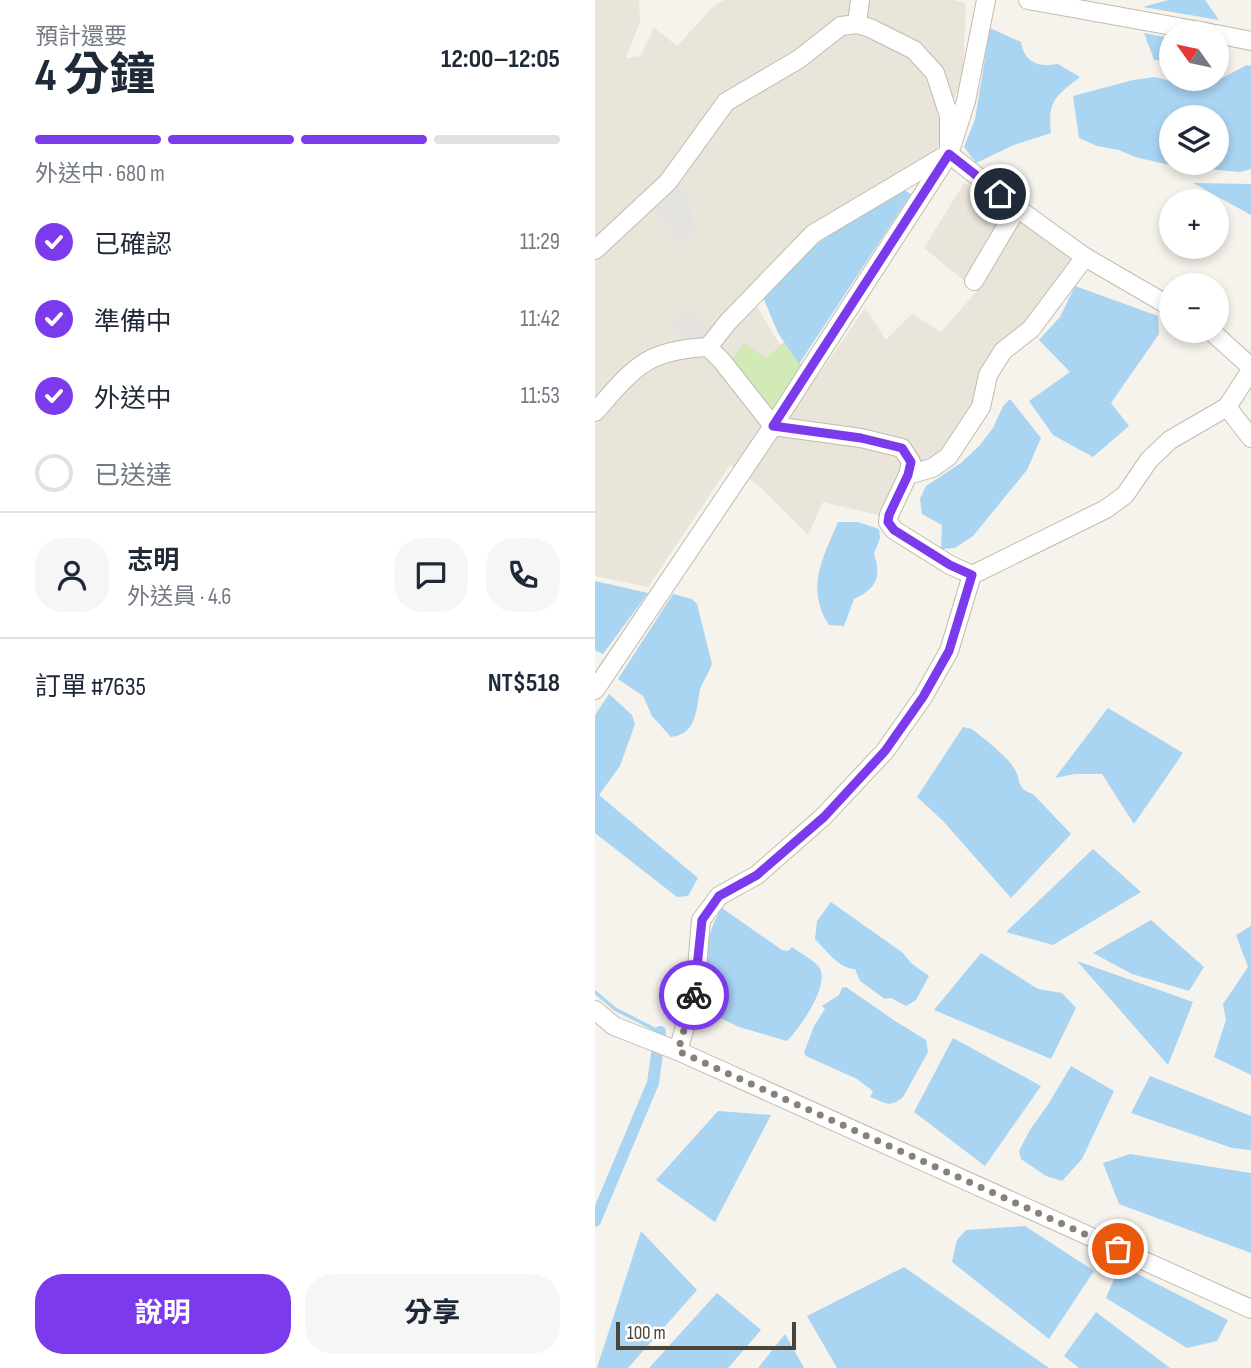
<!DOCTYPE html>
<html lang="zh-TW">
<meta charset="utf-8">
<style>
:root{--surface:#fff;--page:#f6f6f7;--text:#1f2937;--muted:#747a83;--line:#e0e1e3;--accent:#7c3aed}
body{margin:0;font-family:"Sofia Sans Condensed","Noto Sans TC",sans-serif;background:var(--page);color:var(--text);height:100vh;display:flex;flex-direction:column;font-size:26px;white-space:nowrap}
*{box-sizing:border-box;margin:0}
p{font-size:23px;color:var(--muted)}
.icon{flex:none;width:38px;height:38px;fill:none;stroke:currentColor;stroke-width:2;stroke-linecap:round;stroke-linejoin:round}
.map{position:relative;flex:1;overflow:hidden}
.sheet{display:flex;flex-direction:column;background:var(--surface);width:595px}
.sheet>*{flex:none}
.needle{width:46px;rotate:303deg}
.fabs{position:absolute;left:564px;top:21px;display:grid;gap:14px}
.fabs a{display:grid;place-items:center;width:70px;height:70px;border-radius:50%;background:var(--surface);box-shadow:0 4px 10px #0003;font-size:35px}
.scale{position:absolute;left:21px;bottom:18px;width:180px;box-sizing:border-box;padding-left:7px;border:4px solid #4b4439;border-top:0;font-size:19px;line-height:24px;white-space:nowrap;color:#4b4439;-webkit-text-stroke:5px #fff;paint-order:stroke}
.pin{position:absolute;display:grid;place-items:center;width:60px;height:60px;color:#fff;margin:-30px;border:4px solid #fff;border-radius:50%;box-shadow:0 2px 7px #0007}
.courier{position:absolute;display:grid;place-items:center;width:70px;height:70px;margin:-35px;border:5px solid #7c3aed;border-radius:50%;background:#fff;color:#222;box-shadow:0 2px 9px #0007}
.summary em{font-style:normal;font-weight:700}
.summary div{display:flex;flex-direction:column-reverse}
.summary{display:flex;align-items:center;justify-content:space-between;height:119px;padding:0 35px}
h1{font-size:46px;font-weight:700;line-height:52px}
.bar{display:grid;grid-template-columns:repeat(4,1fr);gap:10px 7px;align-content:center;height:84px;padding:0 35px}
.bar i{height:9px;border-radius:5px;background:var(--line)}
.bar .active{background:var(--accent)}
.bar p{grid-column:span 4}
.line{display:flex;align-items:center;gap:18px;padding:0 35px;border-top:2px solid var(--line)}
.line div{flex:1}
.round{display:grid;place-items:center;flex:none;width:74px;height:74px;border-radius:28px;background:var(--page)}
ol{padding:0 35px;list-style:none}
li{display:flex;align-items:center;gap:21px;height:77px}
li p{margin-inline-start:auto}
li .icon{padding:7px;border-radius:50%;background:var(--accent);color:#fff;stroke-width:4}
li:last-child{color:var(--muted)}
li i{width:38px;height:38px;border:4px solid var(--line);border-radius:50%}
.cta{display:flex;gap:14px;margin-top:auto;padding:14px 35px}
.cta a{flex:1;height:80px;border-radius:28px;background:var(--accent);color:#fff;font-size:28px;font-weight:700;line-height:80px;text-align:center}
.cta a+a{background:var(--page);color:var(--text)}
main{display:flex;flex:1;min-height:0}
.map>svg:first-child{display:block}
</style>
<main>
<section class="sheet">
<div class="summary"><div><h1>4 分鐘</h1><p>預計還要</p></div><em>12:00–12:05</em></div>
<div class="bar"><i class="active"></i><i class="active"></i><i class="active"></i><i></i><p>外送中 · 680 m</p></div>
<ol>
<li><svg class="icon" aria-label="check" viewBox="0 0 24 24"><path d="M5 12l5 5 9-10"/></svg>已確認<p>11:29</p></li>
<li><svg class="icon" aria-label="check" viewBox="0 0 24 24"><path d="M5 12l5 5 9-10"/></svg>準備中<p>11:42</p></li>
<li><svg class="icon" aria-label="check" viewBox="0 0 24 24"><path d="M5 12l5 5 9-10"/></svg>外送中<p>11:53</p></li>
<li><i></i>已送達</li>
</ol>
<div class="line" style="height:126px"><a class="round"><svg class="icon" aria-label="person" viewBox="0 0 24 24"><circle cx="12" cy="8" r="4"/><path d="M4 21q1-7 8-7t8 7"/></svg></a><div><b>志明</b><p>外送員 · 4.6</p></div><a class="round"><svg class="icon" aria-label="chat" viewBox="0 0 24 24"><path d="M4 5h16v11H9l-5 4z"/></svg></a><a class="round"><svg class="icon" aria-label="phone" viewBox="0 0 24 24"><path d="M5 4h4l2 5-3 2q2 4 5 5l2-3 5 2v4C11 20 4 13 5 4z"/></svg></a></div>
<div class="line" style="height:91px"><div>訂單 #7635</div><b>NT$518</b></div>
<div class="cta"><a>說明</a><a>分享</a></div>
</section>
<div class="map">
<svg width="656" height="1368" viewBox="0 0 656 1368">
<rect width="100%" height="100%" fill="#f6f3ec"/>
<polygon fill="#eae5da" points="0,0 44,0 45,22 31,58 45,56 59,28 82,46 119,6 129,0 359,0 371,3 368,74 341,153 153,292 200,370 223,376 270,308 291,340 317,314 346,332 382,291 329,248 369,183 391,195 482,255 405,361 337,464 327,467 291,517 228,502 213,535 167,489 135,465 53,587 0,576"/>
<polygon fill="#d2eab5" points="189,342 213,372 178,426 131,366 149,343 171,358"/>
<g fill="#e5e3e0">
<polygon points="81,180 93,193 100,230 88,245 56,208"/>
<polygon points="91,308 120,338 98,346 77,326"/>
</g>
<g fill="#a9d4f2" fill-rule="evenodd">
<polygon points="573,0 610,0 624,20 548,7"/>
<path d="M395 28 426 42C429 62 444 68 463 64L485 77C461 96 452 101 456 133L419 145 381 163 369 147 380 119Z"/>
<polygon points="549,33 576,38 576,62 559,60"/>
<path d="M652 65 656 66V169L645 172 579 166 540 157 524 150 502 146 484 138 478 96 538 80 560 77 595 86 623 80ZM576 117H621V163H576Z"/>
<polygon points="598,183 656,184 656,215"/>
<polygon points="309,190 316,194 204,364 183,333 168,297 213,252 237,232"/>
<polygon points="480,286 563,316 564,334 516,403 534,426 498,457 458,435 434,401 475,372 444,340 465,317"/>
<polygon points="415,399 446,438 432,470 378,536 360,548 346,549 347,525 327,514 325,499 331,486 366,463 385,445 398,428 408,406"/>
<path d="M243 522H263L284 529 285 538 279 554C287 577 281 589 259 599L249 626 234 625C210 588 228 558 243 522Z"/>
<polygon points="0,581 53,593 8,654 0,650"/>
<path d="M78 594 97 599 102 604 117 664C114 673 108 681 105 689 101 710 102 734 76 737L57 716 48 696 23 679Z"/>
<polygon points="14,694 37,715 40,724 25,766 4,795 103,878 93,896 82,897 0,833 0,715"/>
<polygon points="513,708 588,753 539,824 507,774 480,774 460,778"/>
<path d="M368 727 377 729C389 739 411 755 419 768 427 780 420 788 438 794L476 834 416 898 348 821 322 797Z"/>
<polygon points="498,849 546,892 458,945 411,932"/>
<path d="M236 902 308 953 316 963 334 976 321 1000 311 1006 296 998 290 999 265 981 260 969C243 968 232 951 220 939L222 921Z"/>
<path d="M127 908 187 950 193 951 197 947C205 953 219 960 224 967 236 985 204 1029 192 1041L144 1027 106 1009C108 998 111 986 112 975 113 947 111 933 127 908Z"/>
<polygon points="556,920 609,967 594,991 537,974 498,953"/>
<polygon points="656,926 656,1075 619,1057 631,1020 628,1004 653,967 641,935"/>
<polygon points="386,953 443,989 467,993 481,1008 456,1059 339,1010"/>
<polygon points="482,961 598,1002 573,1065"/>
<path d="M251 987 300 1021 331 1040 333 1052 308 1097C294 1109 290 1102 275 1097L278 1091 262 1079 211 1056 209 1053 219 1026 230 1009 227 1006 244 995 247 988Z"/>
<polygon points="358,1038 446,1086 390,1166 319,1112"/>
<polygon points="476,1066 519,1091 487,1159 467,1181 451,1176 426,1159 424,1151 435,1130 454,1103"/>
<polygon points="555,1076 656,1116 656,1150 637,1148 536,1113"/>
<polygon points="123,1111 176,1115 120,1222 61,1180"/>
<polygon points="535,1154 656,1173 656,1253 524,1204 508,1163"/>
<polygon points="430,1226 499,1271 454,1339 357,1262 362,1240 371,1230"/>
<polygon points="46,1231 102,1290 33,1368 2,1368"/>
<polygon points="525,1265 633,1320 622,1341 592,1348 511,1298"/>
<polygon points="309,1267 454,1368 242,1368 212,1316"/>
<polygon points="122,1293 166,1330 133,1368 54,1368"/>
<polygon points="501,1312 575,1368 484,1368 469,1356"/>
<polygon points="190,1334 209,1368 163,1368"/>
</g>
<g fill="none" stroke-linecap="round" stroke-linejoin="round">
<polyline stroke="#a9d4f2" stroke-width="3.5" points="0,992 20,1009 65,1032"/>
<polyline stroke="#a9d4f2" stroke-width="12" points="0,1221 58,1083 65,1032"/>
<g stroke="#c2bbae" stroke-width="20">
<g id="minor">
<polyline points="433,0 616,33"/>
<polyline points="262,24 265,0"/>
<polyline points="621,34 656,41"/>
<polyline points="0,250 73,182 131,102 204,59 246,26 262,24 275,28 319,50 340,73 354,116 354,154 422,208 490,257 576,307"/>
<polyline points="379,281 422,208"/>
<polyline points="616,331 656,367"/>
<polyline points="113,347 133,322 218,234 351,155"/>
<polyline points="632,407 656,438"/>
<path d="M0 412C39 368 50 350 113 347L127 361 178 426 266 438 307 448 316 462 313 475 294 515 293 522 299 530 355 565 377 575"/>
<polyline points="313,475 337,468 353,457 386,407 393,375 408,351 436,329 490,257"/>
<polyline points="0,690 178,426 354,154 371,101 391,0"/>
<polyline points="0,1010 19,1026 83,1051 656,1309"/>
<polyline points="83,1051 100,992 106,920 124,896 162,875 228,817 290,751 328,697 354,651 377,575 511,509 530,495 554,460 575,440 632,407 656,370"/>
</g>
</g>
<use href="#minor" stroke="#fff" stroke-width="18"/>
</g>
<g fill="none" stroke-linecap="round" stroke-linejoin="round">
<polyline stroke="#878178" stroke-width="7" stroke-dasharray="0 12.6" points="99,995 83,1051 523,1249"/>
<polyline stroke="#7c3aed" stroke-width="9" points="99,995 107,920 124,896 162,875 229,817 290,751 328,697 354,651 377,575 355,565 299,530 293,522 294,515 313,475 316,462 307,448 266,438 178,426 354,154 405,194"/>
</g>
</svg>
<div class="fabs">
<a><svg class="needle" viewBox="-14 -14 28 28"><path d="M0-13l5 13h-10z" fill="#e53935"/><path d="M0 13l5-13h-10z" fill="#747a83"/></svg></a>
<a><svg class="icon" aria-label="layers" viewBox="0 0 24 24"><path d="M12 4l9 5-9 5-9-5zM3 14l9 5 9-5"/></svg></a>
<a>+</a>
<a>−</a>
</div>
<div class="scale">100 m</div>
<div class="pin" style="left:523px;top:1249px;background:#ea580c"><svg class="icon" aria-label="bag" viewBox="0 0 24 24"><path d="M5 8h14l-1 12H6zM9 8a3 3 0 0 1 6 0"/></svg></div>
<div class="pin" style="left:405px;top:194px;background:#1f2937"><svg class="icon" aria-label="home" viewBox="0 0 24 24"><path d="M3 11l9-7 9 7M6 9v11h12V9"/></svg></div>
<div class="courier" style="left:99px;top:995px"><svg class="icon" aria-label="bike" viewBox="0 0 24 24"><circle cx="6" cy="16" r="4"/><circle cx="18" cy="16" r="4"/><path d="M6 16l4-8h5l3 8M10 8l3 8H6M13 5h3"/></svg></div>
</div>
</main>
